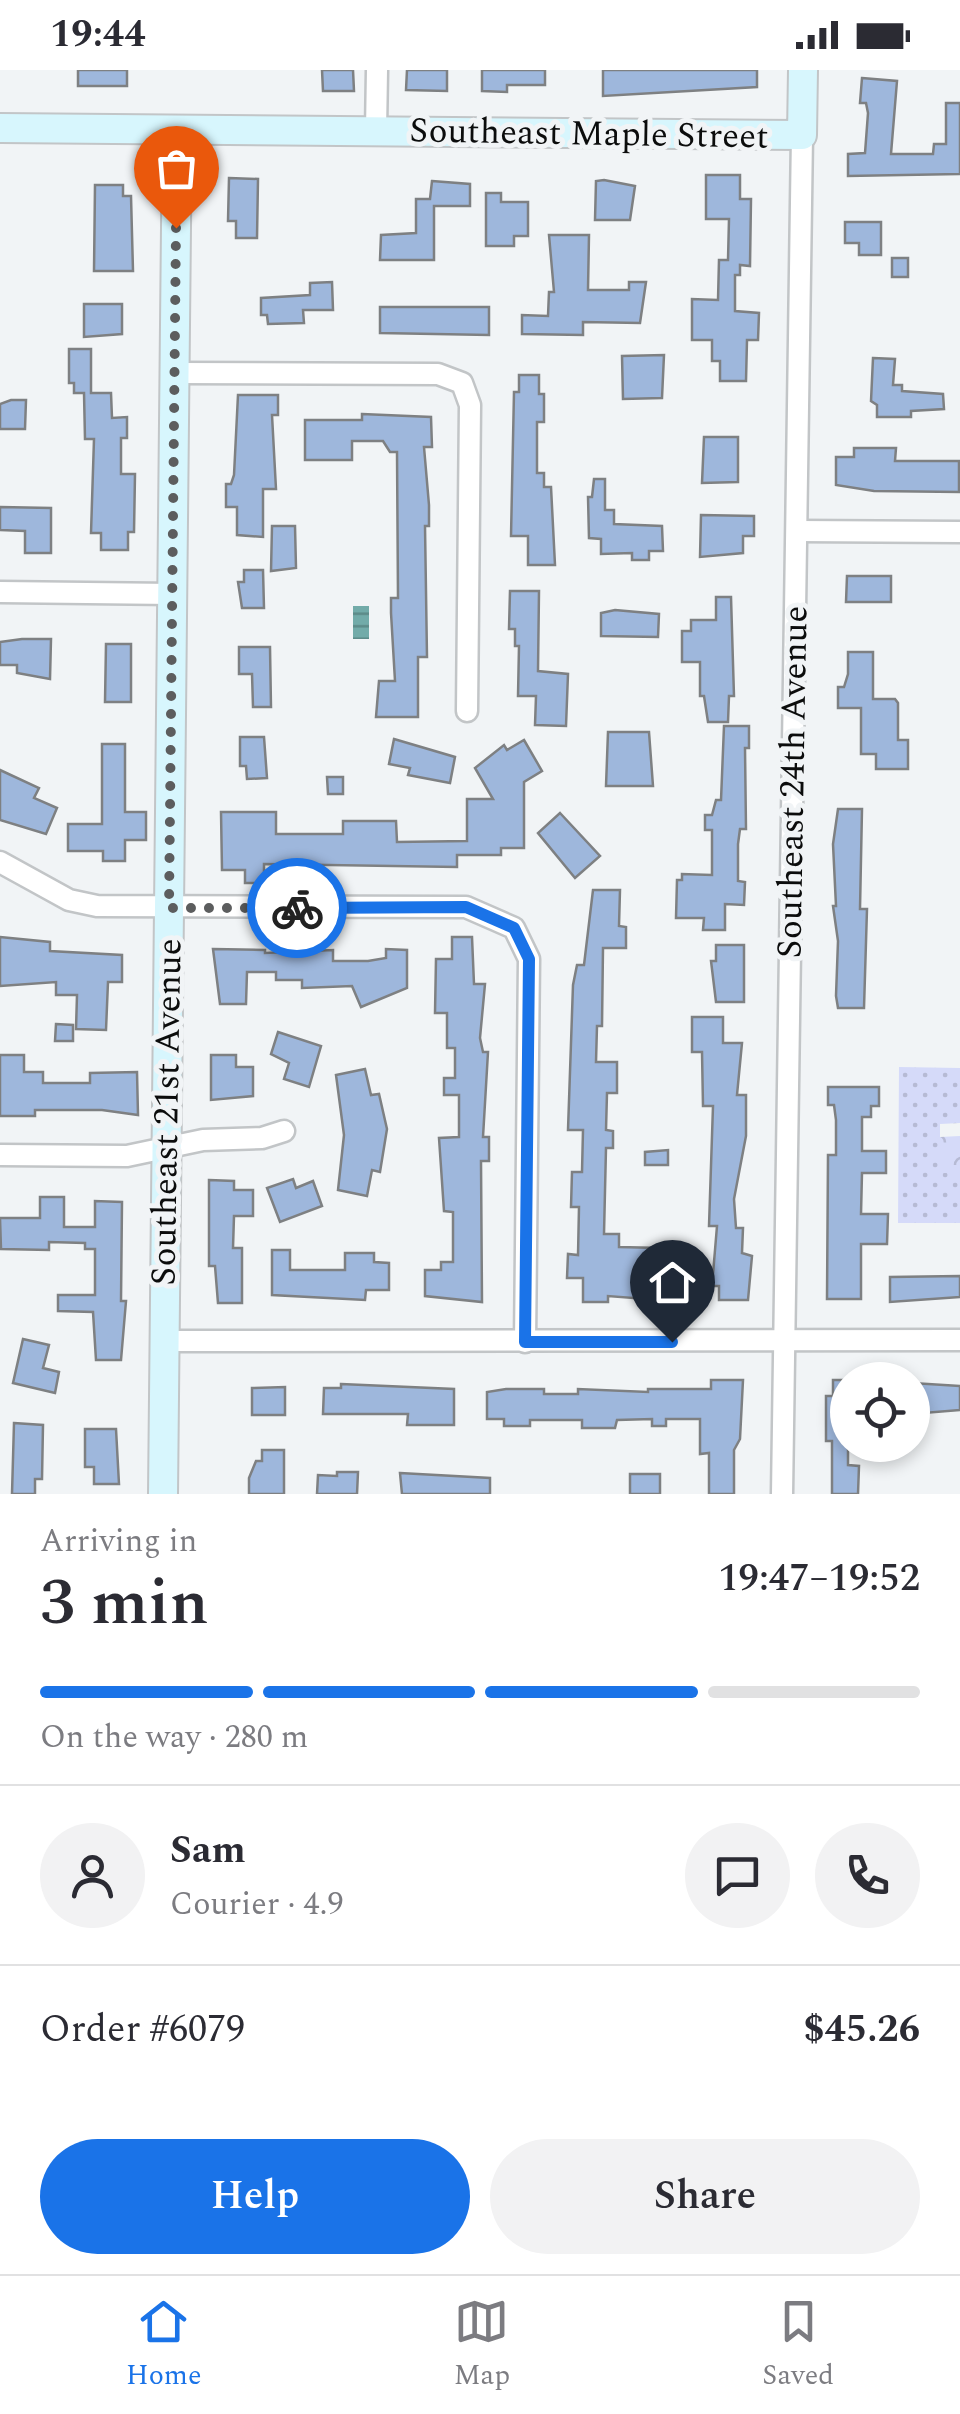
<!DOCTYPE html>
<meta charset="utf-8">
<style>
:root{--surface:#fff;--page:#f2f2f3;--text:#2b2b33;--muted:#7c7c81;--line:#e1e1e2;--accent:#1a73e8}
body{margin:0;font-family:Spectral,serif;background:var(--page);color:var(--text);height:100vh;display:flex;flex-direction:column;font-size:38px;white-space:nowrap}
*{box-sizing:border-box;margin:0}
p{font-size:32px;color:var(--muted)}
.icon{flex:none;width:55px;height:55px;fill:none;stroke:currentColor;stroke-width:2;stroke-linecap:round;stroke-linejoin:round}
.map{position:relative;height:1424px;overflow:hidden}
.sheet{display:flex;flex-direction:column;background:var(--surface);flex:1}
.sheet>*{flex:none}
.controls{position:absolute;left:830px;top:1292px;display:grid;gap:20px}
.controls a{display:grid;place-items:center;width:100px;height:100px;border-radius:50%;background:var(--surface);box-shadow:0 5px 15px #0003;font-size:50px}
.pin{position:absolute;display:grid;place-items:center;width:85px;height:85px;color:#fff;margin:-102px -42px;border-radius:50% 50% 50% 0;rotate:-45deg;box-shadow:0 0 10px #0007}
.pin .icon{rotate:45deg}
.courier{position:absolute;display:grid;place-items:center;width:100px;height:100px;margin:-50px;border:8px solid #1a73e8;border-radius:50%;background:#fff;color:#222;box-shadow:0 2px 12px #0007}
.headline em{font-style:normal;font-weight:600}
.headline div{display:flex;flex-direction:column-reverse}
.headline{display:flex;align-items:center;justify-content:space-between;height:170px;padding:0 40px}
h1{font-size:65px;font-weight:600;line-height:75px}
.bar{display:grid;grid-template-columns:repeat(4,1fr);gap:15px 10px;align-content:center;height:120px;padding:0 40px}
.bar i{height:12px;border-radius:8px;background:var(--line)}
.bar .on{background:var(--accent)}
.bar p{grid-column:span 4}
.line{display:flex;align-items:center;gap:25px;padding:0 40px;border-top:2px solid var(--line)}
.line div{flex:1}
.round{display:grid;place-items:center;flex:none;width:105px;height:105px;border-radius:52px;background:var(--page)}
.primary-button{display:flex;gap:20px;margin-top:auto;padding:20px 40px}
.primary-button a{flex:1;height:115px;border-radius:60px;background:var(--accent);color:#fff;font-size:40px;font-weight:600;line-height:115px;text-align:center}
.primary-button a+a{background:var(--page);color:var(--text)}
.status{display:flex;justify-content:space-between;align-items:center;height:70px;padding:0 50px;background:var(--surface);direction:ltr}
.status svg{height:28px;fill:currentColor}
.tabs{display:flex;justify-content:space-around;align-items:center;height:140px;border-top:2px solid var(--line);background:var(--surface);font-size:28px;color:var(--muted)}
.tabs a{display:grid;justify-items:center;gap:5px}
.tabs .on{color:var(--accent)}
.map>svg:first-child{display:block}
</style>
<div class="status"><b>19:44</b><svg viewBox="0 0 49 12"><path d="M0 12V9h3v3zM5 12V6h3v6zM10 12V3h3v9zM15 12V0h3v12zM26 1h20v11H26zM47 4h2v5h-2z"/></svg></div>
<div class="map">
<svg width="960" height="1424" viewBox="0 0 960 1424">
<defs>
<pattern id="grass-dots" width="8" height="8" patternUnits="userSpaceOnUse" patternTransform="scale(2.5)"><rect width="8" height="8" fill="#d5daf9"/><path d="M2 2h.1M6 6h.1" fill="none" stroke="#b6bad4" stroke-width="1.8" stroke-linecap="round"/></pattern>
<pattern id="park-crowns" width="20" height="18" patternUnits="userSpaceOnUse" patternTransform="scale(2.5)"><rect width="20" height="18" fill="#d5daf9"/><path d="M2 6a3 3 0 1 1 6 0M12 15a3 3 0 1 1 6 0" fill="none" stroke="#b6bad4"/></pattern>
<pattern id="water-rules" width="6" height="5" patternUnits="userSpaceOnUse" patternTransform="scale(2.5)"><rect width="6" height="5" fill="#72aba9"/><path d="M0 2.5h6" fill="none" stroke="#5c8a88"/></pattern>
</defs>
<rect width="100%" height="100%" fill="#f1f4f6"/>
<polygon fill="url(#grass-dots)" points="899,997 960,998 960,1053 940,1054 940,1103 960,1103 960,1153 898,1153"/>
<polygon fill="url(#park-crowns)" points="960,1066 960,1103 940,1103 940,1067"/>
<rect fill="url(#water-rules)" x="353" y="536" width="16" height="33"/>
<g fill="#9eb7dc" stroke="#7e8082" stroke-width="2.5">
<rect x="78" y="0" width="49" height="16"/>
<polygon points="322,0 353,0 354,21 323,21"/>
<polygon points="407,0 447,0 447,21 406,20"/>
<polygon points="482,0 545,0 545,15 507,15 507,22 482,21"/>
<polygon points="603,0 757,0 757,17 603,26"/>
<polygon points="862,8 897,11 891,84 933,84 934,74 946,74 946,33 960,33 960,104 848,106 848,84 865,83 868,43 866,33 860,33"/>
<polygon points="706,105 740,105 740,129 751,129 750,196 740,195 740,205 735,205 735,241 759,243 758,270 747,270 746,311 720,311 720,291 712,291 712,270 692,270 692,229 718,230 719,190 728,190 729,149 706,149"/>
<polygon points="229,108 258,109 257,168 236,168 236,151 228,151"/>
<polygon points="604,110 635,116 630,150 595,150 596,111"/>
<polygon points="432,111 470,114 470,136 434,136 434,190 380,190 381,165 416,163 416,129 430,129"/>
<polygon points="95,115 123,115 123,126 131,126 133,201 94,201"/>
<polygon points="486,123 501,123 501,132 528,132 528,166 514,166 514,176 486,176"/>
<polygon points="845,152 881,152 881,185 859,185 859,173 845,173"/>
<polygon points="549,165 589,165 588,220 629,220 629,212 646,212 640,253 583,252 583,265 522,264 522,245 548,246 549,222 554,222"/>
<rect x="892" y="188" width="16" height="19"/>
<polygon points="332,212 333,240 303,240 304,253 268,254 267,245 261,245 261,228 310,225 310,213"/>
<polygon points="84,234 122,234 122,264 84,267"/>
<polygon points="380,237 489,237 489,265 380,263"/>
<polygon points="69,279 91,279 91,323 111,323 112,348 127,347 127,368 121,368 121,404 135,404 134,462 128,462 128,480 101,480 101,463 91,463 94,369 85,369 84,323 74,323 74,313 69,313"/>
<polygon points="664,285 662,328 623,329 622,286"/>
<polygon points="873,288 895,289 893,315 902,315 902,321 943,324 944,339 911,341 911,347 877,347 877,335 871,331"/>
<polygon points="519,305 539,305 539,324 544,324 544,352 537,352 537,403 544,403 544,417 551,417 555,495 528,495 528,466 511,466 514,322 519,322"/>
<polygon points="238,325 278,325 278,345 272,345 276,419 263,419 263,467 237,465 237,437 226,437 226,414 231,414 234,405"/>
<polygon points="11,330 26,330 25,359 0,359 0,334"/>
<polygon points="362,344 431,347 432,377 424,377 429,435 429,456 425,456 427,587 418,587 418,647 376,647 379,611 395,611 391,543 391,528 398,528 397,382 390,382 383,371 352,371 352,390 305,390 305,350 362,350"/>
<polygon points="704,367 738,367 738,412 702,413"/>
<polygon points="854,378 896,378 895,391 959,391 959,422 874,421 836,415 836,387 854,387"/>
<polygon points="594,409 605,409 605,440 614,440 614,454 662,456 663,481 649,481 649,490 632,490 632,483 601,484 601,469 589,468 588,427 592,427"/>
<polygon points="0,437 51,438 51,483 25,483 25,461 0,460"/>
<polygon points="701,445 754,446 754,466 743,466 743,483 700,487"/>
<polygon points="272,456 295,456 296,498 271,501"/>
<polygon points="244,500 263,500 264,538 242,538 238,512 244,512"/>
<polygon points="847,506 891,506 891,532 846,532"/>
<polygon points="510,521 539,521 538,601 568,604 566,656 535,655 536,626 518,626 519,576 515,576 515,559 509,559"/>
<polygon points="716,527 731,527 734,626 729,626 728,652 708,652 704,626 700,626 700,592 682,592 682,561 691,561 691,550 716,550"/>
<polygon points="615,540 659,544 658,567 601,566 601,543"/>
<polygon points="22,569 51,569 50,609 17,603 17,595 0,595 0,572"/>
<polygon points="106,574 131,574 131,632 105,632"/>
<polygon points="239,577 270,577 271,637 253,637 252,604 239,604"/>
<polygon points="848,582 873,582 873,629 895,629 898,633 898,670 908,670 908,699 876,699 876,684 861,684 861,638 838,638 838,617 844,617 848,604"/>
<polygon points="724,656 749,656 749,678 745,678 746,759 740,759 738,774 738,811 745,812 744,835 725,834 725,860 703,860 704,848 676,848 677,810 682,810 682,804 712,805 712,760 705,760 705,745 712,745 716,730 721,730"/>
<polygon points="608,662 649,662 653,716 606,716"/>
<polygon points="240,667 264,667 267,708 247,709 246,696 240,696"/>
<polygon points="394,669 455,687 450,713 408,705 410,698 389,694"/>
<polygon points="524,670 542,701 524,712 524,778 501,778 501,785 457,785 457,797 264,794 264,813 245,813 245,800 222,800 221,742 276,742 276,764 343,764 343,751 396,751 397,772 467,771 467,729 493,729 475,698 504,675 507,680"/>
<polygon points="102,674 125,674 125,742 146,742 146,770 125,770 125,791 103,791 103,781 68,781 68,754 102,754"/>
<polygon points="0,700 39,718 34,728 57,738 46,764 0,750"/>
<polygon points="327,707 343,707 343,724 328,724"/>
<polygon points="838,739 862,739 860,839 867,839 864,938 838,938 836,926 838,871 833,836 836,836 833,774"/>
<polygon points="560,743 600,786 575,808 538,763"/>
<polygon points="593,820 620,820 619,856 626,857 626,878 603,878 602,956 597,956 596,992 617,992 617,1023 607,1023 606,1060 613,1061 613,1078 606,1078 604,1164 619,1164 619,1177 661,1178 660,1198 672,1199 672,1231 608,1226 608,1232 583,1232 583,1208 567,1208 568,1184 578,1185 579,1137 571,1137 572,1102 582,1102 583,1060 568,1060 573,915 577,895 584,895"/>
<polygon points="0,867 50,872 50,881 122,885 122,912 108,912 106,960 76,959 77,925 56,925 56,912 0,916"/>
<polygon points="452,867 472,867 474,914 485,914 480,968 483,982 488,982 483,1067 489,1067 489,1091 481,1091 482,1232 425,1226 425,1200 441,1200 441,1192 453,1192 453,1142 444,1141 439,1068 459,1067 459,1025 444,1025 444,1008 455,1008 455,978 447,978 447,943 435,943 436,889 452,889"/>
<polygon points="716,875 744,875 744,932 716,932 711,891 716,891"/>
<polygon points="213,879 265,880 265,883 333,880 333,891 368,891 386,888 386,879 407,880 407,918 361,937 352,916 302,918 302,910 276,910 276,902 247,902 246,934 220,934"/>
<polygon points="692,947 723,947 723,973 742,973 737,1025 746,1025 746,1066 734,1129 736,1158 743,1158 742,1183 752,1186 748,1230 719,1230 719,1216 712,1216 717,1156 709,1156 713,1036 703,1036 702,982 692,982"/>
<polygon points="56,954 73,955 73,971 55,971"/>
<polygon points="278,962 321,976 309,1017 284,1009 289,993 271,984"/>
<polygon points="0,985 24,985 24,1002 43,1002 43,1013 90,1013 90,1003 137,1002 138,1045 102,1040 35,1040 35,1046 0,1046"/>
<polygon points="211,985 236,985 236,997 253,997 253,1026 211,1030"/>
<polygon points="365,999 371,1025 379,1024 387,1059 380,1102 372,1100 367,1126 338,1120 344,1065 336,1005"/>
<polygon points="828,1017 879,1017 879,1036 871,1036 871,1047 862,1047 862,1081 886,1081 886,1103 862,1103 861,1144 888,1144 887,1174 861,1174 861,1229 827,1229 828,1085 836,1085 836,1050 834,1035 828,1035"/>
<polygon points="668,1080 668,1095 645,1095 645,1082"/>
<polygon points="293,1109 296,1118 313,1111 322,1136 280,1152 267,1118"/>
<polygon points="209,1110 234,1111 234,1120 253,1120 253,1146 234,1146 233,1178 242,1178 242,1233 218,1233 215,1196 209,1196"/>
<polygon points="40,1127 64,1127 64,1157 95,1157 95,1131 122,1132 121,1231 126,1231 121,1290 96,1290 93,1242 58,1241 58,1225 95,1225 95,1179 85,1179 85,1173 49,1172 49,1180 1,1179 0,1148 40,1148"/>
<polygon points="272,1180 290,1180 290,1200 345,1200 345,1183 374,1183 374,1192 389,1193 389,1220 366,1220 365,1230 272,1225"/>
<polygon points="960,1206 960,1227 890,1232 890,1207"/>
<polygon points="23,1269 49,1275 43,1298 59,1302 55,1323 13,1313"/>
<polygon points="711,1310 743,1310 740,1369 734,1380 734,1424 709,1424 709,1383 700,1384 700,1349 666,1349 666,1356 652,1356 652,1349 617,1350 615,1358 582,1358 582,1350 530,1350 530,1356 504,1356 504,1349 487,1349 487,1322 506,1319 544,1319 544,1324 578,1324 578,1319 648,1322 648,1319 711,1319"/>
<polygon points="833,1310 848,1310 848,1395 859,1396 858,1424 832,1424 832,1371 826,1371 826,1326 833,1326"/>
<polygon points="912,1313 960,1316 960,1340 912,1344"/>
<polygon points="341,1314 454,1319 454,1355 407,1355 408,1344 323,1344 324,1318 341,1318"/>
<polygon points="285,1317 285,1345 252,1345 252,1318"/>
<polygon points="14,1353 43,1355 42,1409 35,1409 35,1424 12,1424"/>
<polygon points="85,1359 116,1359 119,1414 94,1414 94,1397 85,1397"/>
<polygon points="262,1380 284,1380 284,1424 249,1424 249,1408 256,1391 262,1391"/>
<polygon points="337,1402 358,1402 357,1424 317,1424 318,1405 337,1406"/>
<polygon points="400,1403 490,1408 490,1424 402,1424"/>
<rect x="630" y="1404" width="30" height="20"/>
</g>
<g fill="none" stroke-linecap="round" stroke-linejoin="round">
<g stroke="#c2c5c7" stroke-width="25">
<g id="street">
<polyline points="376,61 377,0"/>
<polyline points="176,303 438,304 462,313 470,335 467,641"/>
<polyline points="797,461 960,462"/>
<polyline points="0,522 173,524"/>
<polyline points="0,792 69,830 97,836 466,837 514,858 529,889 525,1272"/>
<polyline points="0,1085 127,1086 203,1070 262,1068 284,1061"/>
<polyline points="165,1271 960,1270"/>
<polyline points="782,1424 802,65"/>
</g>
</g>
<g stroke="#c2c5c7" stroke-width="32">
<g id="secondary">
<polyline points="0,58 802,65 803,0"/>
<polyline points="163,1424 177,60"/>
</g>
</g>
<use href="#street" stroke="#fff" stroke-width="20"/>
<use href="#secondary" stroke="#d7f6fd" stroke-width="28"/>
</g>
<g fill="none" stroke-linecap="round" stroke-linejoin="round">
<polyline stroke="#5c5d5e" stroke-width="10" stroke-dasharray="0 18" points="176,158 169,838 297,838"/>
<polyline stroke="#1a73e8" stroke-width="12" points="297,838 466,837 514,858 529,889 525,1272 672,1272"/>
</g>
<g text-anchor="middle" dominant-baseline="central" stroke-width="10" stroke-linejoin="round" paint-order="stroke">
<g font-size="35" fill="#0b0c0c" stroke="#f1f4f6">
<text transform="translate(589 64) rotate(1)">Southeast Maple Street</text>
<text transform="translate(793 712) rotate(-89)">Southeast 24th Avenue</text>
<text transform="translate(167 1042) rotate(-89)">Southeast 21st Avenue</text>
</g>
</g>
</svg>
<div class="controls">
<a><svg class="icon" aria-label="locate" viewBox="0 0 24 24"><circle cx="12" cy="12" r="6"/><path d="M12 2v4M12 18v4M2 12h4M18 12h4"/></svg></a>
</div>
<div class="pin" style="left:176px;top:158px;background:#ea580c"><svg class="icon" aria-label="bag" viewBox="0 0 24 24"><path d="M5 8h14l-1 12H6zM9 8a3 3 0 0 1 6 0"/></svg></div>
<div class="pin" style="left:672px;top:1272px;background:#1f2937"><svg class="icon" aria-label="home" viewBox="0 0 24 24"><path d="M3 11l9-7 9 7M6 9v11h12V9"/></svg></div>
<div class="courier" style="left:297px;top:838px"><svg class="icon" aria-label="bike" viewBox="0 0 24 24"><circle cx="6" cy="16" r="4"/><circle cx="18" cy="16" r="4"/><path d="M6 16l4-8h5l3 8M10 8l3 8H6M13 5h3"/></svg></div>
</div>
<section class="sheet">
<div class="headline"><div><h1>3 min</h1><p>Arriving in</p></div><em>19:47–19:52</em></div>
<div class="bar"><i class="on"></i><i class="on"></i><i class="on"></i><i></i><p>On the way · 280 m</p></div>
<div class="line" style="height:180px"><a class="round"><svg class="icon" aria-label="person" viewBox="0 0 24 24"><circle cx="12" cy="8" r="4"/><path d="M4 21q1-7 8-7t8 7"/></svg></a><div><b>Sam</b><p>Courier · 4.9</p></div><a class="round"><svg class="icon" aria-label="chat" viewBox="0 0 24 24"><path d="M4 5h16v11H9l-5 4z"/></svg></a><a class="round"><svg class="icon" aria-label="phone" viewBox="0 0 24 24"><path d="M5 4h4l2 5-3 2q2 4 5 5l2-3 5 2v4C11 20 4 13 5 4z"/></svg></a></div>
<div class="line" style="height:130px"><div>Order #6079</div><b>$45.26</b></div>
<div class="primary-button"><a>Help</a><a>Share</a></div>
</section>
<nav class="tabs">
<a class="on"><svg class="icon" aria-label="home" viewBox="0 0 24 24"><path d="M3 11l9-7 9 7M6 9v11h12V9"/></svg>Home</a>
<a><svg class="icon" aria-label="map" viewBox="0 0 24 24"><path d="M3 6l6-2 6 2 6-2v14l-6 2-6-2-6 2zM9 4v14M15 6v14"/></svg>Map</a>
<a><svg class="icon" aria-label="saved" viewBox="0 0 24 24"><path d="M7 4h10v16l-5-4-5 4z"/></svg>Saved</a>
</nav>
